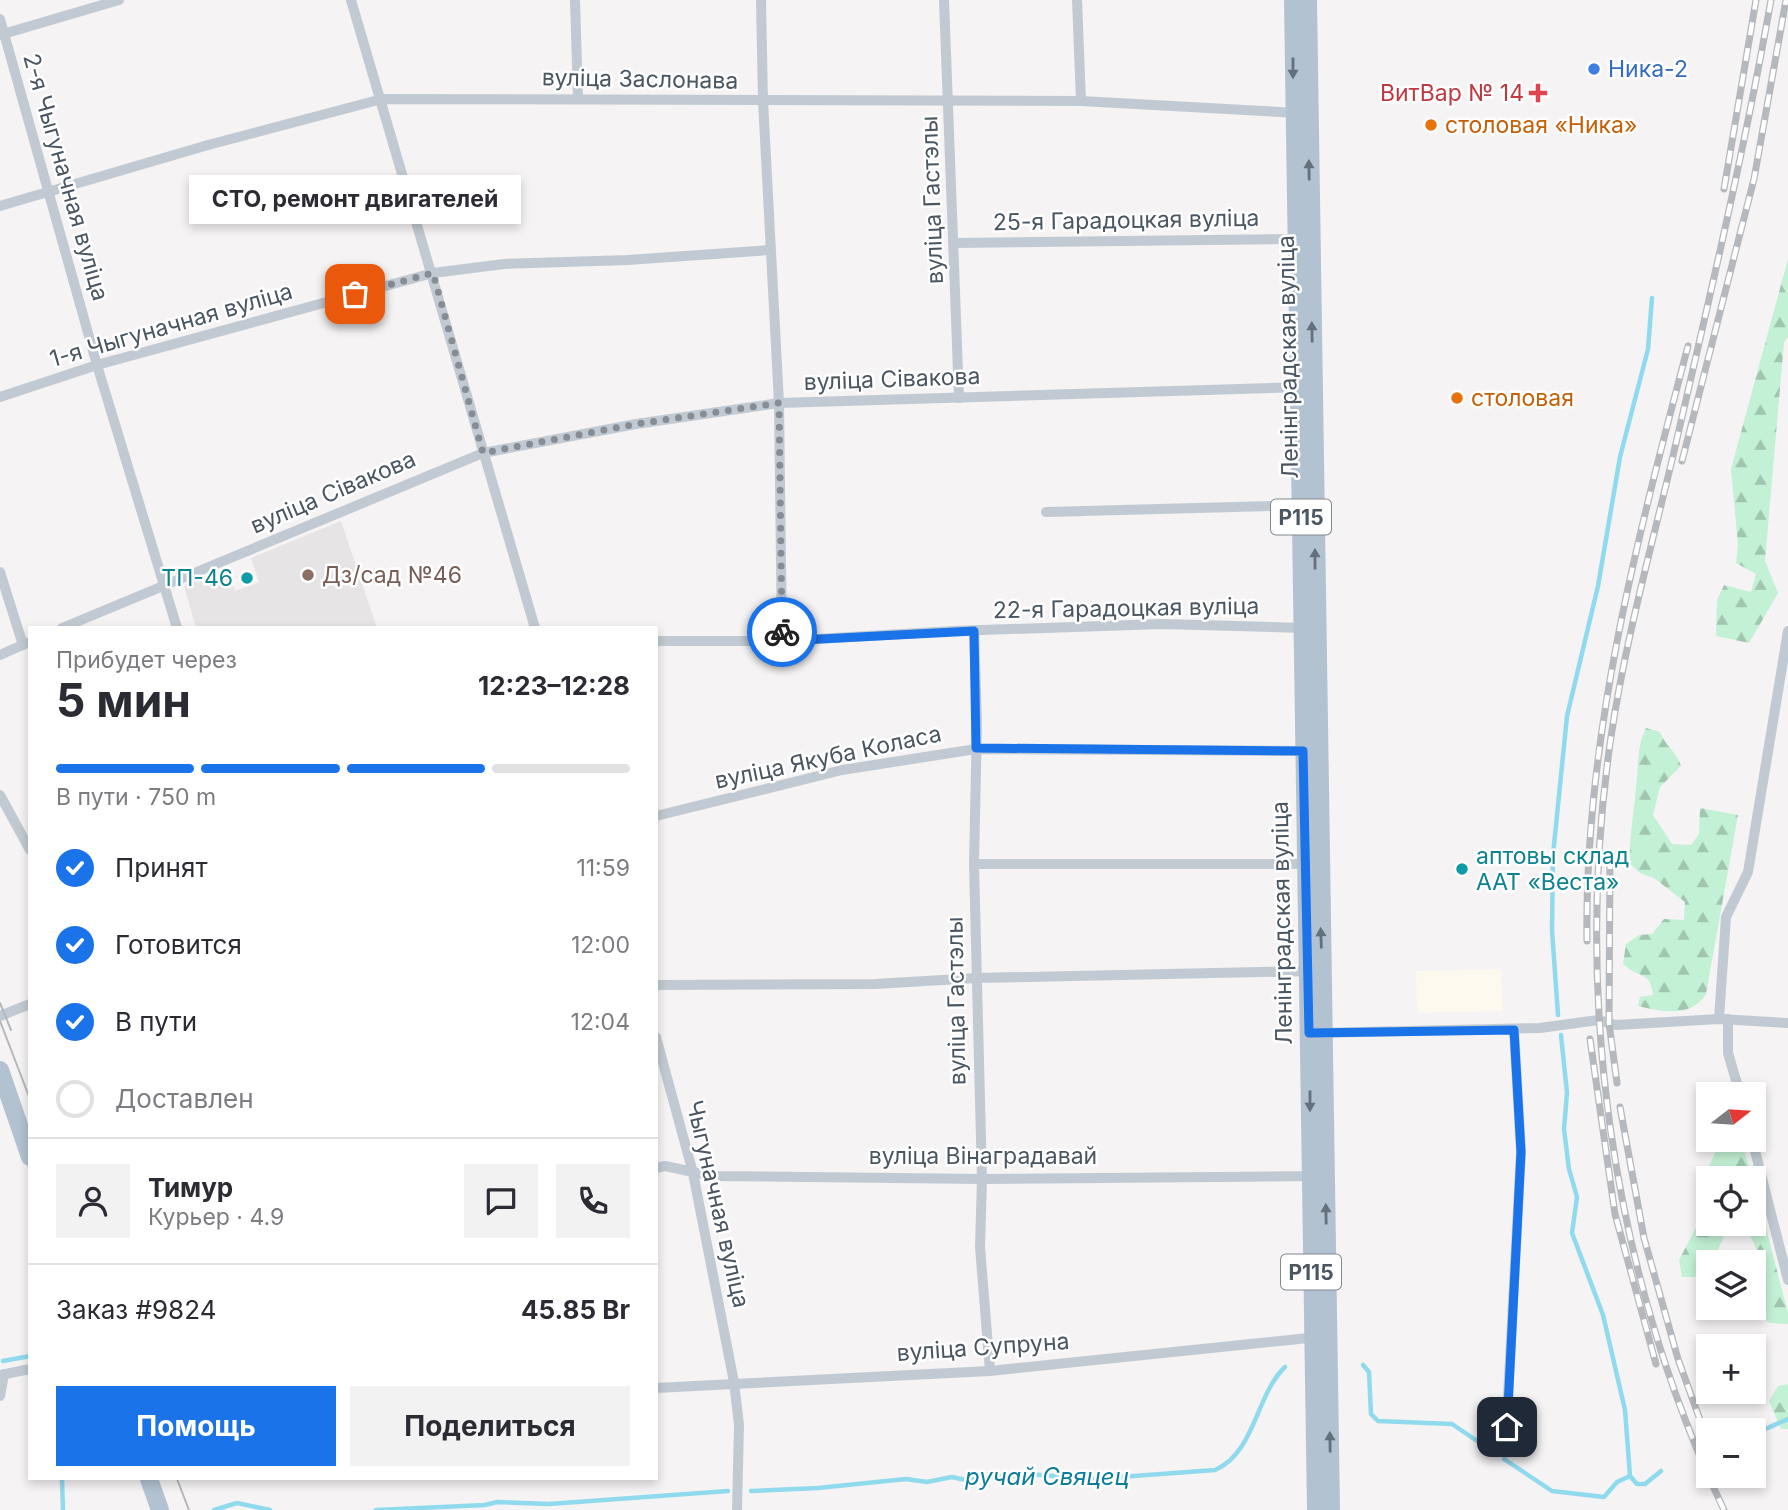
<!DOCTYPE html>
<html lang="ru">
<meta charset="utf-8">
<style>
:root{--surface:#fff;--page:#f2f2f3;--text:#2b2b33;--muted:#7c7c81;--line:#e1e1e2;--accent:#1a73e8}
body{margin:0;font-family:Inter,sans-serif;background:var(--page);color:var(--text);height:100vh;display:flex;flex-direction:column;font-size:26px;white-space:nowrap}
*{box-sizing:border-box;margin:0}
p{font-size:23px;color:var(--muted)}
.icon{flex:none;width:38px;height:38px;fill:none;stroke:currentColor;stroke-width:2;stroke-linecap:round;stroke-linejoin:round}
.map{position:relative;flex:1;overflow:hidden}
.side{position:absolute;left:28px;top:626px;width:630px;height:854px;display:flex;flex-direction:column;background:var(--surface);border-radius:0px;box-shadow:0 4px 10px #0003}
.side>*{flex:none}
.needle{width:46px;rotate:73deg}
.fabs{position:absolute;left:1696px;top:1082px;display:grid;gap:14px}
.fabs a{display:grid;place-items:center;width:70px;height:70px;border-radius:0px;background:var(--surface);box-shadow:0 4px 10px #0003;font-size:35px}
.pin{position:absolute;display:grid;place-items:center;width:60px;height:60px;color:#fff;margin:-30px;border-radius:14px;box-shadow:0 4px 10px #0006}
.courier{position:absolute;display:grid;place-items:center;width:70px;height:70px;margin:-35px;border:5px solid #1a73e8;border-radius:50%;background:#fff;color:#222;box-shadow:0 2px 9px #0007}
.bubble{position:absolute;height:49px;border-radius:0px;background:var(--surface);box-shadow:0 4px 10px #0003;font-size:23px;font-weight:700;line-height:49px;text-align:center}
.overview em{font-style:normal;font-weight:700}
.overview div{display:flex;flex-direction:column-reverse}
.overview{display:flex;align-items:center;justify-content:space-between;height:119px;padding:0 28px}
h1{font-size:46px;font-weight:700;line-height:52px}
.bar{display:grid;grid-template-columns:repeat(4,1fr);gap:10px 7px;align-content:center;height:84px;padding:0 28px}
.bar i{height:9px;border-radius:5px;background:var(--line)}
.bar .current{background:var(--accent)}
.bar p{grid-column:span 4}
.line{display:flex;align-items:center;gap:18px;padding:0 28px;border-top:2px solid var(--line)}
.line div{flex:1}
.round{display:grid;place-items:center;flex:none;width:74px;height:74px;border-radius:0px;background:var(--page)}
ol{padding:0 28px;list-style:none}
li{display:flex;align-items:center;gap:21px;height:77px}
li p{margin-inline-start:auto}
li .icon{padding:7px;border-radius:50%;background:var(--accent);color:#fff;stroke-width:4}
li:last-child{color:var(--muted)}
li i{width:38px;height:38px;border:4px solid var(--line);border-radius:50%}
.cta{display:flex;gap:14px;margin-top:auto;padding:14px 28px}
.cta a{flex:1;height:80px;border-radius:0px;background:var(--accent);color:#fff;font-size:28px;font-weight:700;line-height:80px;text-align:center}
.cta a+a{background:var(--page);color:var(--text)}
.map>svg:first-child{display:block}
</style>
<div class="map">
<svg width="1788" height="1510" viewBox="0 0 1788 1510">
<defs>
<pattern id="forest-firs" width="22" height="20" patternUnits="userSpaceOnUse" patternTransform="scale(1.75)"><rect width="22" height="20" fill="#c3f1d5"/><path d="M5 1l3.5 6h-7zM16 11l3.5 6h-7z" fill="#a0c6b0"/></pattern>
</defs>
<rect width="100%" height="100%" fill="#f5f3f3"/>
<polygon fill="#fdf9ef" points="1501,969 1503,1011 1417,1013 1416,971"/>
<polygon fill="#e6e4e5" points="341,521 377,628 196,628 184,586 227,568 235,591 259,582 251,558"/>
<g fill="url(#forest-firs)">
<polygon points="1788,259 1788,337 1784,342 1765,561 1778,593 1749,643 1716,636 1717,600 1724,585 1751,592 1756,574 1736,563 1738,544 1731,469"/>
<path d="M1646 728 1660 732C1665 746 1677 752 1681 766L1660 787 1653 815 1672 844 1691 845 1699 834 1700 808 1738 815 1706 994C1691 1018 1663 1012 1638 1006L1640 997 1653 995C1650 970 1639 979 1623 964L1626 944 1639 935 1652 934 1664 919 1684 920 1685 902 1654 878 1640 873 1630 864C1629 836 1634 814 1636 787 1639 766 1636 748 1646 728Z"/>
<polygon points="1721,1139 1740,1139 1753,1178 1708,1178 1708,1223 1729,1223 1713,1262 1708,1262 1708,1267 1694,1277 1682,1277 1679,1260 1700,1220 1698,1192"/>
<polygon points="1754,1182 1788,1313 1788,1324 1770,1323 1758,1316 1730,1318 1724,1308 1754,1307 1753,1262 1757,1250 1744,1223 1754,1223"/>
<polygon points="1788,1384 1788,1429 1781,1429 1769,1401 1778,1386"/>
</g>
<g fill="none" stroke-linecap="round" stroke-linejoin="round">
<g stroke="#90daee" stroke-width="4.5">
<polyline points="1558,1015 1552,930 1553,855 1567,716 1598,586 1620,457 1648,349 1652,298"/>
<polyline points="1561,1035 1567,1093 1564,1129 1569,1169 1577,1197 1572,1233 1603,1315 1625,1410 1630,1476"/>
<polyline points="3,1361 30,1356"/>
<polyline points="1363,1365 1369,1372 1371,1414 1378,1421 1452,1424 1495,1453"/>
<polyline points="1754,1434 1788,1419"/>
<polyline points="1504,1459 1552,1491 1604,1497 1617,1482 1630,1476 1637,1484 1645,1484 1661,1471"/>
<polyline points="62,1479 63,1510"/>
<path d="M751 1491 818 1488 906 1479 927 1482 952 1477 966 1480 1028 1474 1093 1479 1215 1470C1255 1453 1256 1394 1285 1367"/>
<polyline points="214,1510 237,1503 270,1510"/>
<polyline points="376,1510 485,1505 497,1502 549,1504 728,1491"/>
</g>
<g stroke="#c1cad2" stroke-width="10">
<polyline points="351,0 535,628"/>
<polyline points="575,0 578,99"/>
<polyline points="761,0 763,101 779,403 782,641"/>
<polyline points="944,0 959,398"/>
<polyline points="1077,0 1081,101"/>
<polyline points="0,19 97,365 177,628"/>
<polyline points="0,35 119,0"/>
<polyline points="0,206 208,145 382,99 1081,101 1298,113"/>
<polyline points="955,243 1301,239"/>
<polyline points="0,397 97,365 433,273 504,264 628,260 770,250"/>
<polyline points="1046,512 1305,505"/>
<polyline points="0,572 23,645"/>
<polyline points="62,628 483,453 636,424 779,403 1304,387"/>
<polyline points="974,631 977,722 974,864 982,1179 980,1247 990,1371"/>
<polyline points="656,641 782,641 953,631 1162,624 1306,628"/>
<polyline points="0,655 27,643"/>
<polyline points="0,795 30,850"/>
<polyline points="656,816 842,770 976,749 1307,751"/>
<polyline points="974,864 1310,864"/>
<polyline points="656,985 875,984 976,978 1312,971"/>
<polyline points="0,1016 30,1004"/>
<polyline points="1719,1019 1726,917 1748,872 1788,631"/>
<polyline points="1728,1019 1728,1053 1740,1094"/>
<polyline points="1319,1033 1540,1028 1598,1020 1616,1025 1719,1019 1788,1023"/>
<polyline points="656,1037 693,1173 734,1382 739,1425 737,1510"/>
<polyline points="1752,1139 1788,1280"/>
<polyline points="656,1168 665,1166 712,1176 982,1179 1315,1176"/>
<polyline points="0,1375 30,1369"/>
<polyline points="656,1388 990,1371 1318,1337"/>
<polyline points="0,1396 4,1374"/>
<polyline points="1505,1453 1521,1152 1514,1030"/>
</g>
<g stroke="#b3c2d1" stroke-width="18">
<polyline points="1293,0 1316,1510"/>
<polyline points="1308,0 1331,1510"/>
<polyline points="0,1070 30,1157"/>
<polyline points="149,1479 160,1510"/>
</g>
<g stroke="#b5b8bd" stroke-width="2">
<polyline points="0,1003 11,1030"/>
<polyline points="0,1021 30,1099"/>
<polyline points="177,1479 189,1510"/>
</g>
<g stroke="#b5b8bd" stroke-width="7">
<g id="rail">
<polyline points="1724,189 1756,0"/>
<polyline points="1682,461 1754,179 1786,0"/>
<polyline points="1610,856 1609,1023 1617,1083"/>
<path d="M1587 941C1584 739 1637 540 1688 346"/>
<polyline points="1590,1039 1615,1214 1656,1364"/>
<polyline points="1620,1107 1644,1238 1678,1359 1708,1442"/>
<path d="M1724 1510C1611 1273 1573 996 1611 737 1625 642 1651 549 1673 456 1708 304 1744 153 1771 0"/>
</g>
</g>
<use href="#rail" stroke="#fff" stroke-width="4.5" stroke-dasharray="13" stroke-linecap="butt"/>
</g>
<defs><path id="oneway-solid" d="M-6-.8H1V-3.2L6.5 0L1 3.2V.8H-6Z" transform="scale(1.75)"/></defs>
<g fill="#64717d">
<use href="#oneway-solid" transform="translate(1293 68) rotate(90)"/>
<use href="#oneway-solid" transform="translate(1309 170) rotate(-91)"/>
<use href="#oneway-solid" transform="translate(1312 332) rotate(-91)"/>
<use href="#oneway-solid" transform="translate(1315 559) rotate(-90)"/>
<use href="#oneway-solid" transform="translate(1321 938) rotate(-92)"/>
<use href="#oneway-solid" transform="translate(1310 1101) rotate(90)"/>
<use href="#oneway-solid" transform="translate(1326 1214) rotate(-91)"/>
<use href="#oneway-solid" transform="translate(1330 1442) rotate(-91)"/>
</g>
<g fill="none" stroke-linecap="round" stroke-linejoin="round">
<polyline stroke="#868d94" stroke-width="7" stroke-dasharray="0 12.6" points="355,294 433,273 483,453 636,424 779,403 782,632"/>
<polyline stroke="#1a73e8" stroke-width="9" points="782,632 782,641 974,631 976,748 1303,751 1309,1033 1514,1030 1521,1152 1507,1427"/>
</g>
<circle fill="#3f7fe0" stroke="#fff" stroke-width="2.5" cx="1594" cy="69" r="7"/>
<path fill="#e0444e" stroke="#fff" stroke-width="2.5" d="M1534.5 82.5h7v7h7v7h-7v7h-7v-7h-7v-7h7z"/>
<g fill="#e8710a" stroke="#fff" stroke-width="2.5">
<circle cx="1431" cy="125" r="7"/>
<circle cx="1457" cy="398" r="7"/>
</g>
<circle fill="#8d6e63" stroke="#fff" stroke-width="2.5" cx="308" cy="575" r="7"/>
<g fill="#0f9aa8" stroke="#fff" stroke-width="2.5">
<circle cx="247" cy="578" r="7"/>
<circle cx="1462" cy="869" r="7"/>
</g>
<g text-anchor="middle" dominant-baseline="central" stroke-width="5" stroke-linejoin="round" paint-order="stroke">
<g fill="#fff" stroke="#808990" stroke-width="2">
<rect x="1271" y="499.5" width="60" height="35" rx="5"/>
<rect x="1281" y="1254.5" width="60" height="35" rx="5"/>
</g>
<g font-size="21" font-weight="bold" fill="#4a5661">
<text x="1301" y="517">Р115</text>
<text x="1311" y="1272">Р115</text>
</g>
<g font-size="23" fill="#366cbe" stroke="#fff" text-anchor="start">
<text x="1608" y="69">Ника-2</text>
</g>
<g font-size="23" fill="#4a5661" stroke="#fff">
<text transform="translate(640 79) rotate(1)">вуліца Заслонава</text>
<text transform="translate(66 177) rotate(74)">2-я Чыгуначная вуліца</text>
<text transform="translate(932 200) rotate(-92)">вуліца Гастэлы</text>
<text transform="translate(1126 220) rotate(-1)">25-я Гарадоцкая вуліца</text>
<text transform="translate(171 325) rotate(-16)">1-я Чыгуначная вуліца</text>
<text transform="translate(1288 357) rotate(-91)">Ленінградская вуліца</text>
<text transform="translate(892 379) rotate(-2)">вуліца Сівакова</text>
<text transform="translate(333 492) rotate(-23)">вуліца Сівакова</text>
<text transform="translate(1126 608) rotate(-1)">22-я Гарадоцкая вуліца</text>
<text transform="translate(828 757) rotate(-12)">вуліца Якуба Коласа</text>
<text transform="translate(1282 923) rotate(-91)">Ленінградская вуліца</text>
<text transform="translate(956 1001) rotate(-91)">вуліца Гастэлы</text>
<text x="983" y="1156">вуліца Вінаградавай</text>
<text transform="translate(718 1204) rotate(77)">Чыгуначная вуліца</text>
<text transform="translate(983 1347) rotate(-4)">вуліца Супруна</text>
</g>
<g font-size="23" fill="#be3a42" stroke="#fff" text-anchor="end">
<text x="1524" y="93">ВитВар № 14</text>
</g>
<g font-size="23" fill="#c56008" stroke="#fff" text-anchor="start">
<text x="1445" y="125">столовая «Ника»</text>
<text x="1471" y="398">столовая</text>
</g>
<g font-size="23" fill="#785e54" stroke="#fff" text-anchor="start">
<text x="322" y="575">Дз/сад №46</text>
</g>
<g font-size="23" fill="#0d838f" stroke="#fff" text-anchor="end">
<text x="233" y="578">ТП-46</text>
<text x="1476" y="856" text-anchor="start">аптовы склад<tspan x="1476" dy="26">ААТ «Веста»</tspan></text>
</g>
<g font-size="24" font-style="italic" fill="#0c7c9b" stroke="#fff">
<text x="1047" y="1476">ручай Свяцец</text>
</g>
</g>
</svg>
<div class="fabs">
<a><svg class="needle" viewBox="-14 -14 28 28"><path d="M0-13l5 13h-10z" fill="#e53935"/><path d="M0 13l5-13h-10z" fill="#7c7c81"/></svg></a>
<a><svg class="icon" aria-label="locate" viewBox="0 0 24 24"><circle cx="12" cy="12" r="6"/><path d="M12 2v4M12 18v4M2 12h4M18 12h4"/></svg></a>
<a><svg class="icon" aria-label="layers" viewBox="0 0 24 24"><path d="M12 4l9 5-9 5-9-5zM3 14l9 5 9-5"/></svg></a>
<a>+</a>
<a>−</a>
</div>
<div class="pin" style="left:355px;top:294px;background:#ea580c"><svg class="icon" aria-label="bag" viewBox="0 0 24 24"><path d="M5 8h14l-1 12H6zM9 8a3 3 0 0 1 6 0"/></svg></div>
<div class="pin" style="left:1507px;top:1427px;background:#1f2937"><svg class="icon" aria-label="home" viewBox="0 0 24 24"><path d="M3 11l9-7 9 7M6 9v11h12V9"/></svg></div>
<div class="courier" style="left:782px;top:632px"><svg class="icon" aria-label="bike" viewBox="0 0 24 24"><circle cx="6" cy="16" r="4"/><circle cx="18" cy="16" r="4"/><path d="M6 16l4-8h5l3 8M10 8l3 8H6M13 5h3"/></svg></div>
<div class="bubble" style="left:189px;top:175px;width:332px">СТО, ремонт двигателей</div>
<section class="side">
<div class="overview"><div><h1>5 мин</h1><p>Прибудет через</p></div><em>12:23–12:28</em></div>
<div class="bar"><i class="current"></i><i class="current"></i><i class="current"></i><i></i><p>В пути · 750 m</p></div>
<ol>
<li><svg class="icon" aria-label="check" viewBox="0 0 24 24"><path d="M5 12l5 5 9-10"/></svg>Принят<p>11:59</p></li>
<li><svg class="icon" aria-label="check" viewBox="0 0 24 24"><path d="M5 12l5 5 9-10"/></svg>Готовится<p>12:00</p></li>
<li><svg class="icon" aria-label="check" viewBox="0 0 24 24"><path d="M5 12l5 5 9-10"/></svg>В пути<p>12:04</p></li>
<li><i></i>Доставлен</li>
</ol>
<div class="line" style="height:126px"><a class="round"><svg class="icon" aria-label="person" viewBox="0 0 24 24"><circle cx="12" cy="8" r="4"/><path d="M4 21q1-7 8-7t8 7"/></svg></a><div><b>Тимур</b><p>Курьер · 4.9</p></div><a class="round"><svg class="icon" aria-label="chat" viewBox="0 0 24 24"><path d="M4 5h16v11H9l-5 4z"/></svg></a><a class="round"><svg class="icon" aria-label="phone" viewBox="0 0 24 24"><path d="M5 4h4l2 5-3 2q2 4 5 5l2-3 5 2v4C11 20 4 13 5 4z"/></svg></a></div>
<div class="line" style="height:91px"><div>Заказ #9824</div><b>45.85 Br</b></div>
<div class="cta"><a>Помощь</a><a>Поделиться</a></div>
</section>
</div>
